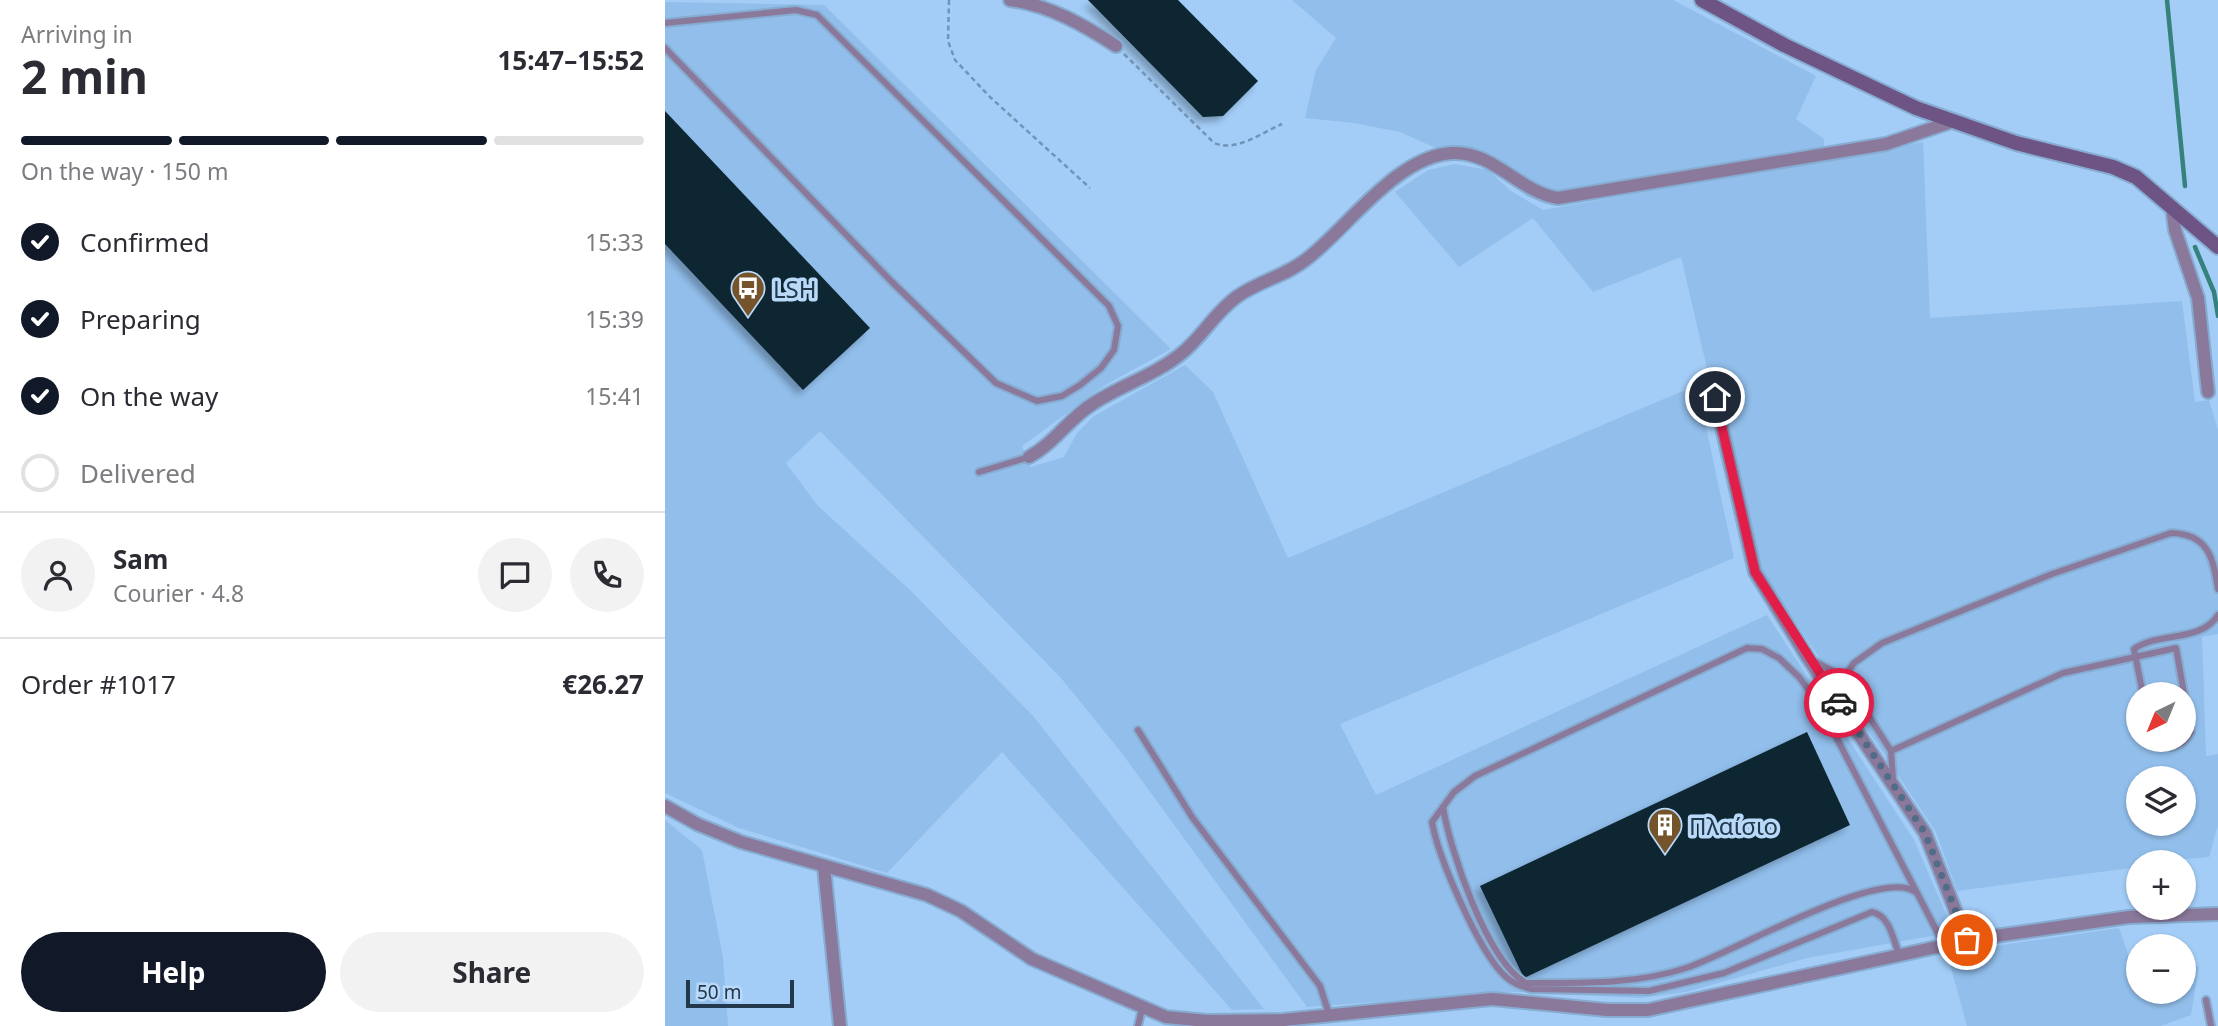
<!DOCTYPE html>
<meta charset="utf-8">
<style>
:root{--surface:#fff;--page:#f2f2f3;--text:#2b2b33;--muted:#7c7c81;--line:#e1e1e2;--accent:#111827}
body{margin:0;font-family:"Noto Sans",sans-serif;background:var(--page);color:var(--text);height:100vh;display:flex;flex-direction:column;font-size:26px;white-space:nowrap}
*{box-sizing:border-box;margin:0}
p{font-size:23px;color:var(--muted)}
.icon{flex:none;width:38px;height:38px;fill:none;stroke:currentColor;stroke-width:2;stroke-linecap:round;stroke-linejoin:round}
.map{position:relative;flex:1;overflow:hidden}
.drawer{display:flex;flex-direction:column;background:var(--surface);width:665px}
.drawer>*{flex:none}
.needle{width:46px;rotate:223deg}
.buttons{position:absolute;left:1461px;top:682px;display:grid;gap:14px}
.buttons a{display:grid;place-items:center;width:70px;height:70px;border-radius:50%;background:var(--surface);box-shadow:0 2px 5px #0004;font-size:35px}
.scale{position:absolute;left:21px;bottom:18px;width:108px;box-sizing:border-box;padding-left:7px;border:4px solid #22384c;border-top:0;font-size:19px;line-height:24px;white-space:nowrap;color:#22384c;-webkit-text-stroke:5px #b9d9f9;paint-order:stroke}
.pin{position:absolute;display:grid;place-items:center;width:60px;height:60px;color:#fff;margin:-30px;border:4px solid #fff;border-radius:50%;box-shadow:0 2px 7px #0007}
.courier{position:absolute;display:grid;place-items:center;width:70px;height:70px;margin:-35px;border:5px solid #e11d48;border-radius:50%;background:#fff;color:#222;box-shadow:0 2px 9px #0007}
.overview em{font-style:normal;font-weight:700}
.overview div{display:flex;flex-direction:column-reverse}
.overview{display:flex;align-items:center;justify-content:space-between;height:119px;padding:0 21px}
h1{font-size:46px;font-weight:700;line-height:52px}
.bar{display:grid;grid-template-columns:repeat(4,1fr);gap:10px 7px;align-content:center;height:84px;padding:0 21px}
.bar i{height:9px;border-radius:5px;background:var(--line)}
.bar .active{background:var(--accent)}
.bar p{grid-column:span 4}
.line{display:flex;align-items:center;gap:18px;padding:0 21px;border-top:2px solid var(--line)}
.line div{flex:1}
.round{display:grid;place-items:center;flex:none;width:74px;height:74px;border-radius:37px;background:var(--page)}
ol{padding:0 21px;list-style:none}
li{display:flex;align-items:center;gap:21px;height:77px}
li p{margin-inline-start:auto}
li .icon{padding:7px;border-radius:50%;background:var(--accent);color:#fff;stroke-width:4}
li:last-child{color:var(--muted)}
li i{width:38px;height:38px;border:4px solid var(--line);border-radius:50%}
.button{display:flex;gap:14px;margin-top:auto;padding:14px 21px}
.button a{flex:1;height:80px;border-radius:42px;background:var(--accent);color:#fff;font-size:28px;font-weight:700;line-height:80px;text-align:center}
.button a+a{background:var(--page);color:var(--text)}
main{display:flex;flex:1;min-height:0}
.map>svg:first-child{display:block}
</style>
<main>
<section class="drawer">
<div class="overview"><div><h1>2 min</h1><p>Arriving in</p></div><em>15:47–15:52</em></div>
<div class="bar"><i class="active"></i><i class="active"></i><i class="active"></i><i></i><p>On the way · 150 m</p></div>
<ol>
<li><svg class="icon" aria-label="check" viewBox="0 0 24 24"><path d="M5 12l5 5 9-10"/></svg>Confirmed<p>15:33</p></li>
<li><svg class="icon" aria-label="check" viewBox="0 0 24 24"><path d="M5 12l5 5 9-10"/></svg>Preparing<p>15:39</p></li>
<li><svg class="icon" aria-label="check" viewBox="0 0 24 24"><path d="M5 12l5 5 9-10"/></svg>On the way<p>15:41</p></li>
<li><i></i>Delivered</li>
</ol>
<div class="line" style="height:126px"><a class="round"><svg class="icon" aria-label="person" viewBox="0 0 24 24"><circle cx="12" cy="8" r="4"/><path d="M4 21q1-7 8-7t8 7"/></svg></a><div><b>Sam</b><p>Courier · 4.8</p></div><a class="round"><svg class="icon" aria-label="chat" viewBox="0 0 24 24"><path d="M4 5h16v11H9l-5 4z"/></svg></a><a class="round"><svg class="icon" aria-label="phone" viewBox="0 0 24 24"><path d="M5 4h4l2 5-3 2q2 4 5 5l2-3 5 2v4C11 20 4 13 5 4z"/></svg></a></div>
<div class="line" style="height:91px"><div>Order #1017</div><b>€26.27</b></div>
<div class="button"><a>Help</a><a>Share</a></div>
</section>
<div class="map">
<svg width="1553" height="1026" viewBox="0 0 1553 1026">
<defs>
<filter id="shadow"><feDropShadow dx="-5" dy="5" stdDeviation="3.5" flood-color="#0004"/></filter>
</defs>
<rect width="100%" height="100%" fill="#a3cdf7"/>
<g fill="#91beeb" fill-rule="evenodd">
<polygon points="627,0 1008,0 1151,76 1131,119 1159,139 1159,156 941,197 882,204 862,196 828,168 782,153 735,132 689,123 640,118 651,70 671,38"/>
<polygon points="0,2 159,5 506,349 442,384 357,446 366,467 399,457 412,433 429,416 520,365 548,392 623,558 1032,385 1069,558 675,724 711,795 1102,615 1249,840 1289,932 1142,958 1021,992 976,998 848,992 642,1007 456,752 396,678 155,431 121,463 153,506 246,591 369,717 599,1009 567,1010 337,752 222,873 74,828 0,793"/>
<path d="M1258 142 1265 318 1517 301 1530 402 1544 400 1553 430V634L1537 637 1541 756 1553 754V825L1544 857 1474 863 1473 867 1292 891 1271 832 1091 563 1055 407 1045 381 1016 257 928 292 868 218 794 267 730 192 763 170 790 164 823 170 846 191 878 210ZM1474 695H1519V740H1474ZM1474 779H1519V824H1474Z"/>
<polygon points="0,820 37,850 58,957 63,1026 0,1026"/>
<polygon points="1454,928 1473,984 1474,992 1519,992 1519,971 1534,966 1526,1015 1495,1026 1302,1026 1282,953"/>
</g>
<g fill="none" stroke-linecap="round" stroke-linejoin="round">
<g stroke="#35817b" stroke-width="4.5">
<polyline points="1502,0 1520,186"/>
<polyline points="1530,247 1549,292 1553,316"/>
</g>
</g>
<g fill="#0c2530" filter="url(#shadow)">
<polygon points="423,0 513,0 593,81 558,116 538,117"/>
<polygon points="0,111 205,328 138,390 0,244"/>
<polygon points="1142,732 1185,825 859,978 815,886"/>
</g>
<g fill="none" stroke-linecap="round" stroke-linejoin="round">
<g stroke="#87acd1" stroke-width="10">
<g id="lane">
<polyline points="0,23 131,10 152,15 444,306 453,326 449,350 436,368 415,385 397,396 372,401 331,383 227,282 0,48"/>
<polyline points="314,472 364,457"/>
<polyline points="1149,661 1179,677 1226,751 1228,779"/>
<path d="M1179 677 1189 663 1217 643 1387 574 1506 533C1543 534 1548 557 1553 589"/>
<path d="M1478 695 1469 649C1495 631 1535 643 1553 615"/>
<polyline points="473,730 527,817 655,986 664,1014"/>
<path d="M1226 751 1398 673 1511 648 1526 732C1518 748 1501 752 1487 740"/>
<path d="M778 807C785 851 822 961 861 983 915 983 969 985 1021 968 1065 954 1217 866 1250 892"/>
<path d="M1234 954C1228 939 1225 916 1207 912L1059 973 984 991 866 989C856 986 846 983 838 974 813 949 773 857 767 822L789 792 810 776 1082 648 1097 649 1114 658 1134 677 1154 704 1279 945"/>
<polyline points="1541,1000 1546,1026"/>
<polyline points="473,1026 477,1009"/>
</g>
</g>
<g stroke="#87acd1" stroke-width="16">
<g id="street">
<path d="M345 0C384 5 419 25 451 46"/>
<polyline points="1507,207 1510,230 1533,298 1543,392"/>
<polyline points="1050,397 1090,572 1143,658 1260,833 1302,940"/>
<path d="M364 457C390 443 404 418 429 403 457 385 492 374 517 353 538 336 550 312 573 296 594 281 623 275 643 258 683 227 732 156 787 153 829 151 854 192 893 198L1221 144 1286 122"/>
<polyline points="0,806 32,824 76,842 262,895 296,911 367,959 501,1017 542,1021 618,1020 827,999 942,1010 983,1010 1309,939 1464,917 1553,914"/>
<polyline points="159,867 175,1026"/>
</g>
</g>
<g stroke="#87acd1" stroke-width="18">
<polyline id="secondary" points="1037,0 1119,45 1251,108 1351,143 1448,167 1471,177 1553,247"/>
</g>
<g stroke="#7193b5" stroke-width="2.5" stroke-dasharray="5 3.5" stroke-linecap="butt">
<polyline points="284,0 283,41 290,60 325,97 425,188"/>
<path d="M459 54 549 143C572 152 594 134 617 124"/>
</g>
<use href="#lane" stroke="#8b799c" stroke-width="6"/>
<use href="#street" stroke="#8b799c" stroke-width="12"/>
<use href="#secondary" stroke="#6e5385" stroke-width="14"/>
</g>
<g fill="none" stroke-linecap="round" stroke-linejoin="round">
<polyline stroke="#4f6c88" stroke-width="7" stroke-dasharray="0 12.6" points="1174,703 1260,833 1302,940"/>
<polyline stroke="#e11d48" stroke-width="9" points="1050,397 1090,572 1174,703"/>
</g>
<defs>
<g id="bus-pin" transform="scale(1.75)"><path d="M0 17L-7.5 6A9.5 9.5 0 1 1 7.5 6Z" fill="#75532b" stroke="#b9d9f9"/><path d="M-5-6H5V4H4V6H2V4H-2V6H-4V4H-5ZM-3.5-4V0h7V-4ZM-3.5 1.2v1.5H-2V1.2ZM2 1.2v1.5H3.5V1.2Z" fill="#fff"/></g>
<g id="building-pin" transform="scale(1.75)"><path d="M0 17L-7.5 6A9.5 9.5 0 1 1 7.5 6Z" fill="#75532b" stroke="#b9d9f9"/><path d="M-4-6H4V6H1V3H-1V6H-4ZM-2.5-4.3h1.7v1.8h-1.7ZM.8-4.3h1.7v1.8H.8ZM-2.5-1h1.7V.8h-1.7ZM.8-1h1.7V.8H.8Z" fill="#fff"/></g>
</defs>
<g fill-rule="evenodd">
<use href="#bus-pin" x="83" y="288"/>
<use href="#building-pin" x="1000" y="825"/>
</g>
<g text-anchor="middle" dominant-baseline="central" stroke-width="7" stroke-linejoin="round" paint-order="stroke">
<g font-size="24" fill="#22384c" stroke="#b9d9f9" text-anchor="start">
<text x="108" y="288">LSH</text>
<text x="1024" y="825">Πλαίσιο</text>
</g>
</g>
</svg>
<div class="buttons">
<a><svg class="needle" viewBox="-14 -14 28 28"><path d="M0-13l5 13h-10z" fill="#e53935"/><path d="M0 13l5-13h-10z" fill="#7c7c81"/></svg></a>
<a><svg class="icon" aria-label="layers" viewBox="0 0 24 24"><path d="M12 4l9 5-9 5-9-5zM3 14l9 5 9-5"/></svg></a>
<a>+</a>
<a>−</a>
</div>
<div class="scale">50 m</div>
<div class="pin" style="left:1302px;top:940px;background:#ea580c"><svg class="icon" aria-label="bag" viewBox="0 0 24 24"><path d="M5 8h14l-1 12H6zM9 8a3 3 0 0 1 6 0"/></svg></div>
<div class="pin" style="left:1050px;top:397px;background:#1f2937"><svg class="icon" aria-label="home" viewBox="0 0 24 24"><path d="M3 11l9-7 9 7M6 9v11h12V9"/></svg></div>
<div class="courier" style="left:1174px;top:703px"><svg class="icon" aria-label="car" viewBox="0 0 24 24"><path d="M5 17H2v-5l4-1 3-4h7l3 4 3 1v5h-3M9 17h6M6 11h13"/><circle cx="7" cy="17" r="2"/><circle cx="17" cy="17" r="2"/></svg></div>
</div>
</main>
